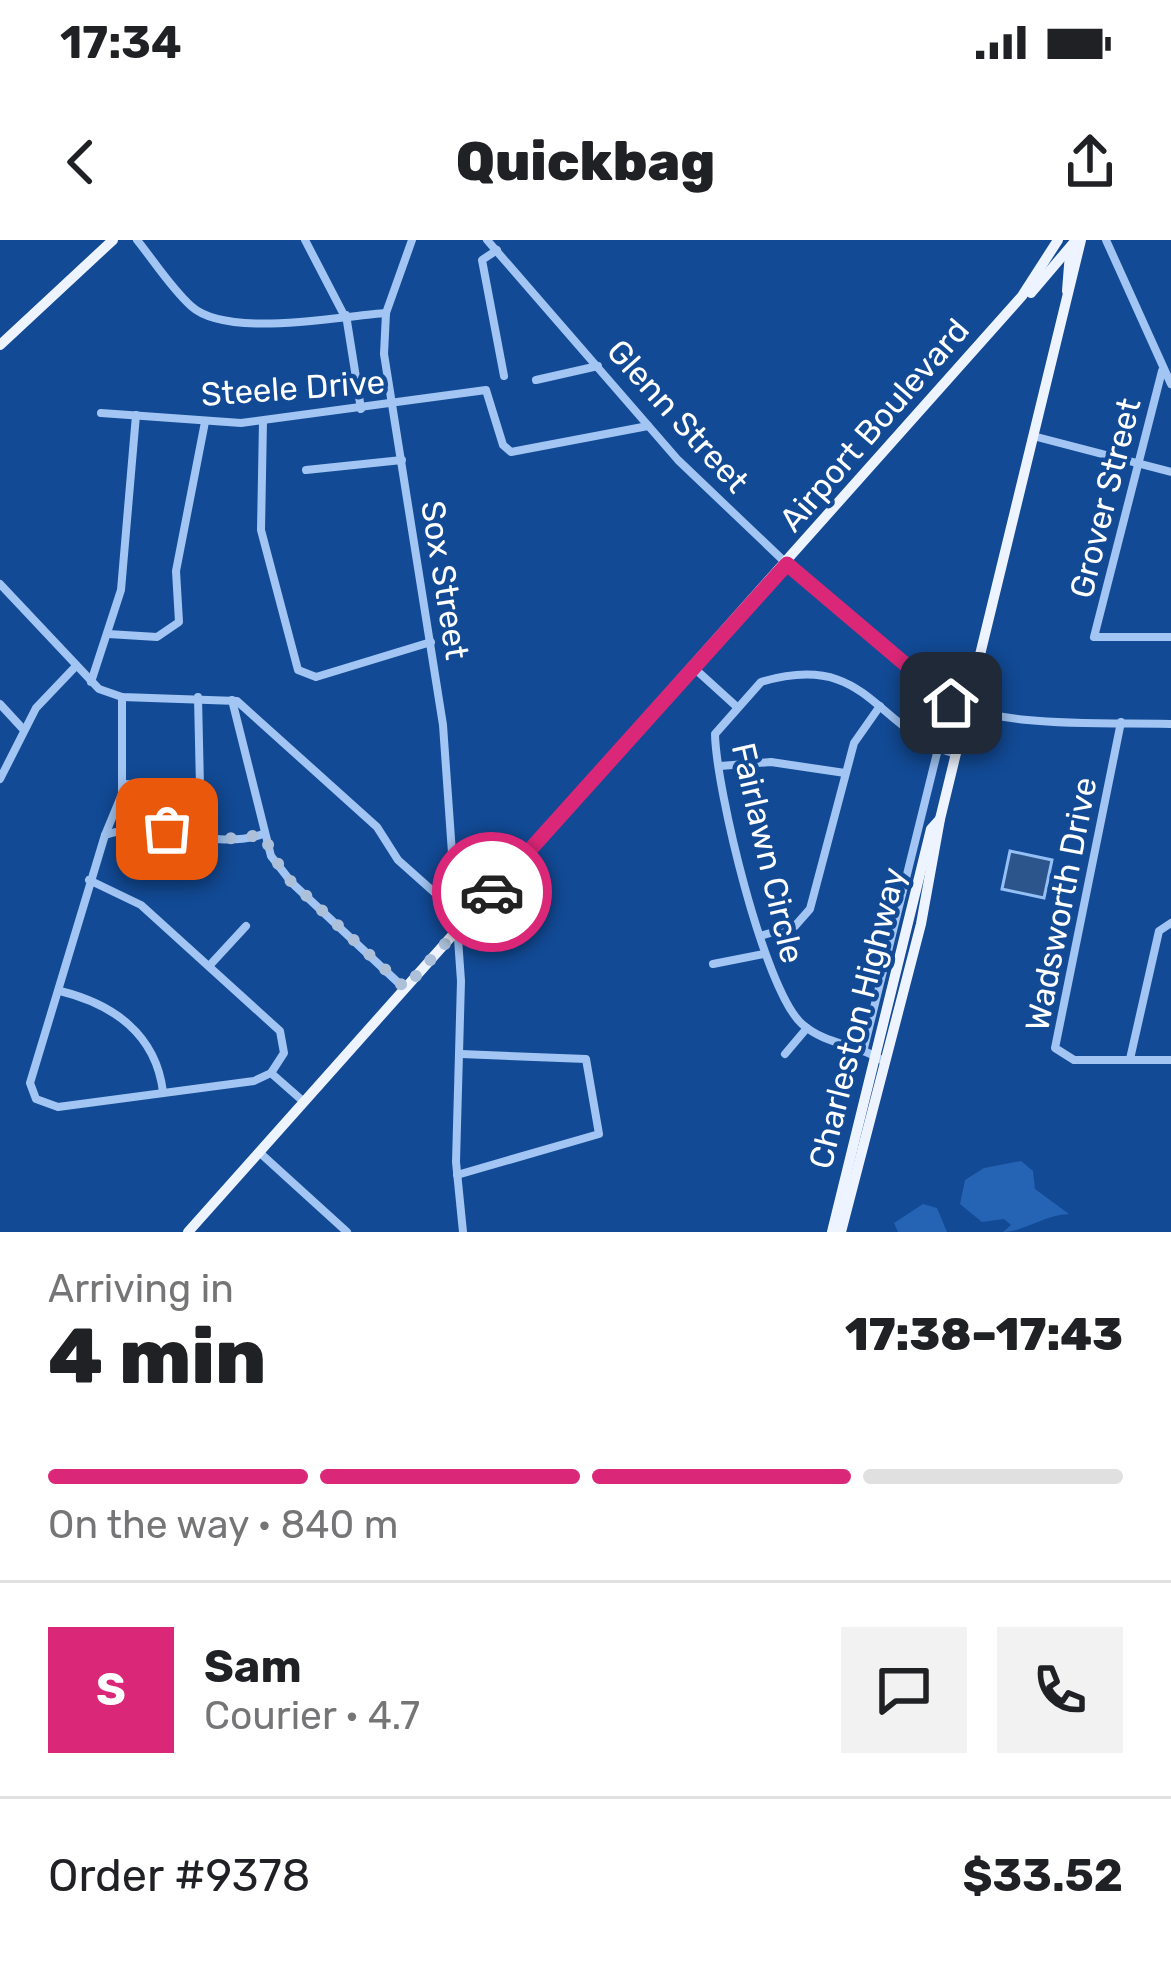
<!DOCTYPE html>
<meta charset="utf-8">
<style>
:root{--surface:#fff;--page:#f2f2f2;--text:#202124;--muted:#757577;--line:#e0e0e0;--accent:#db2777}
body{margin:0;font-family:Rubik,sans-serif;background:var(--page);color:var(--text);height:100vh;display:flex;flex-direction:column;font-size:45px;white-space:nowrap}
*{box-sizing:border-box;margin:0}
p{font-size:39px;color:var(--muted)}
.icon{flex:none;width:66px;height:66px;fill:none;stroke:currentColor;stroke-width:2;stroke-linecap:round;stroke-linejoin:round}
.map{position:relative;height:992px;overflow:hidden}
.sheet{display:flex;flex-direction:column;background:var(--surface);flex:1}
.sheet>*{flex:none}
.pin{position:absolute;display:grid;place-items:center;width:102px;height:102px;color:#fff;margin:-51px;border-radius:24px;box-shadow:0 6px 18px #0006}
.courier{position:absolute;display:grid;place-items:center;width:120px;height:120px;margin:-60px;border:9px solid #db2777;border-radius:50%;background:#fff;color:#222;box-shadow:0 3px 15px #0007}
.headline em{font-style:normal;font-weight:800}
.headline div{display:flex;flex-direction:column-reverse}
.headline{display:flex;align-items:center;justify-content:space-between;height:204px;padding:0 48px}
h1{font-size:78px;font-weight:800;line-height:90px}
.bar{display:grid;grid-template-columns:repeat(4,1fr);gap:18px 12px;align-content:center;height:144px;padding:0 48px}
.bar i{height:15px;border-radius:9px;background:var(--line)}
.bar .active{background:var(--accent)}
.bar p{grid-column:span 4}
.line{display:flex;align-items:center;gap:30px;padding:0 48px;border-top:3px solid var(--line)}
.line div{flex:1}
.round{display:grid;place-items:center;flex:none;width:126px;height:126px;border-radius:0px;background:var(--page)}
.status{display:flex;justify-content:space-between;align-items:center;height:84px;padding:0 60px;background:var(--surface);direction:ltr}
.status svg{height:33px;fill:currentColor}
header{display:flex;justify-content:space-between;align-items:center;height:156px;padding:0 48px;background:var(--surface);font-size:54px;font-weight:800}
.map>svg:first-child{display:block}
</style>
<div class="status"><b>17:34</b><svg viewBox="0 0 49 12"><path d="M0 12V9h3v3zM5 12V6h3v6zM10 12V3h3v9zM15 12V0h3v12zM26 1h20v11H26zM47 4h2v5h-2z"/></svg></div>
<header><svg class="icon" aria-label="back" viewBox="0 0 24 24"><path d="M15 5l-7 7 7 7"/></svg>Quickbag<svg class="icon" aria-label="share" viewBox="0 0 24 24"><path d="M12 15V3M7 8l5-5 5 5M5 13v7h14v-7"/></svg></header>
<div class="map">
<svg width="1171" height="992" viewBox="0 0 1171 992">
<rect width="100%" height="100%" fill="#124a95"/>
<g fill="#2563b4">
<path d="M1021 921 1033 931 1035 949 1069 974C1043 975 1024 992 1003 992L1011 985 1004 979 982 982 960 964 965 940 984 928Z"/>
<polygon points="923,964 937,968 947,992 898,992 894,983"/>
</g>
<polygon fill="#2c558c" stroke="#94c0f6" stroke-width="3" points="1010,611 1052,620 1044,658 1002,649"/>
<g fill="none" stroke-linecap="round" stroke-linejoin="round">
<g stroke="#a2c5f3" stroke-width="8">
<path d="M137 0C154 21 171 48 191 66 227 99 340 76 386 73"/>
<polyline points="305,0 344,75"/>
<polyline points="412,0 386,73 384,114 443,485 461,741 456,922 463,992"/>
<path d="M487 0 678 220 787 324 942 456C991 490 1111 482 1171 484"/>
<polyline points="1106,0 1171,144"/>
<polyline points="497,10 482,20 504,136"/>
<polyline points="346,75 361,169"/>
<polyline points="1162,131 1094,397 1171,397"/>
<polyline points="536,140 598,126"/>
<polyline points="101,173 241,183 486,150 503,205 511,212 648,186"/>
<polyline points="263,181 261,290 298,430 316,437 431,402"/>
<polyline points="1033,196 1171,232"/>
<polyline points="306,230 402,220"/>
<polyline points="0,344 99,449 122,457 237,461 377,587 398,620 453,669"/>
<polyline points="108,394 157,397 179,382 176,331 205,182"/>
<polyline points="694,428 737,467"/>
<polyline points="91,442 121,350 136,175"/>
<polyline points="232,460 271,616 292,643 405,749"/>
<polyline points="0,464 23,489"/>
<polyline points="1121,482 1055,808 1074,820 1171,820"/>
<polyline points="720,526 771,522 845,533"/>
<polyline points="0,539 36,468 76,426"/>
<polyline points="122,544 200,547 198,457"/>
<polyline points="105,595 122,554 122,457"/>
<path d="M89 640 141 665 280 791 284 813 271 833 254 841 58 867 36 859 30 843 105 595C158 576 211 613 263 594"/>
<polyline points="760,696 795,686 810,669 854,503 880,466"/>
<polyline points="713,724 764,714"/>
<polyline points="210,725 246,686"/>
<path d="M60 751C113 764 156 794 163 852"/>
<polyline points="864,808 938,509"/>
<polyline points="785,814 807,788"/>
<polyline points="1130,819 1159,691 1171,683"/>
<path d="M885 822C859 804 827 806 802 784 764 750 716 548 715 494L761 442C869 410 873 489 955 514"/>
<polyline points="271,833 304,862"/>
<polyline points="259,912 347,992"/>
<polyline points="457,935 599,894 586,819 461,814"/>
</g>
<g stroke="#eef4ff" stroke-width="10">
<polyline points="1067,51 1070,13"/>
<polyline points="1031,53 1076,0"/>
<polyline points="0,105 113,0"/>
<polyline points="188,992 1022,56 1058,0"/>
<polyline points="832,992 931,589 940,579"/>
<polyline points="841,992 921,684 940,579 1081,0"/>
</g>
</g>
<g fill="none" stroke-linecap="round" stroke-linejoin="round">
<polyline stroke="#acc0da" stroke-width="12" stroke-dasharray="0 21.6" points="167,589 224,599 263,595 284,635 405,748 492,652"/>
<polyline stroke="#db2777" stroke-width="15" points="492,652 787,324 951,463"/>
</g>
<g text-anchor="middle" dominant-baseline="central" stroke-width="9" stroke-linejoin="round" paint-order="stroke">
<g font-size="33" fill="#fff" stroke="#124a95">
<text transform="translate(293 148) rotate(-4)">Steele Drive</text>
<text transform="translate(678 176) rotate(48)">Glenn Street</text>
<text transform="translate(874 185) rotate(-49)">Airport Boulevard</text>
<text transform="translate(1105 258) rotate(-76)">Grover Street</text>
<text transform="translate(445 340) rotate(81)">Sox Street</text>
<text transform="translate(768 613) rotate(77)">Fairlawn Circle</text>
<text transform="translate(1061 664) rotate(-79)">Wadsworth Drive</text>
<text transform="translate(857 778) rotate(-76)">Charleston Highway</text>
</g>
</g>
</svg>
<div class="pin" style="left:167px;top:589px;background:#ea580c"><svg class="icon" aria-label="bag" viewBox="0 0 24 24"><path d="M5 8h14l-1 12H6zM9 8a3 3 0 0 1 6 0"/></svg></div>
<div class="pin" style="left:951px;top:463px;background:#1f2937"><svg class="icon" aria-label="home" viewBox="0 0 24 24"><path d="M3 11l9-7 9 7M6 9v11h12V9"/></svg></div>
<div class="courier" style="left:492px;top:652px"><svg class="icon" aria-label="car" viewBox="0 0 24 24"><path d="M5 17H2v-5l4-1 3-4h7l3 4 3 1v5h-3M9 17h6M6 11h13"/><circle cx="7" cy="17" r="2"/><circle cx="17" cy="17" r="2"/></svg></div>
</div>
<section class="sheet">
<div class="headline"><div><h1>4 min</h1><p>Arriving in</p></div><em>17:38–17:43</em></div>
<div class="bar"><i class="active"></i><i class="active"></i><i class="active"></i><i></i><p>On the way · 840 m</p></div>
<div class="line" style="height:216px"><b class="round" style="background:var(--accent);color:#fff">S</b><div><b>Sam</b><p>Courier · 4.7</p></div><a class="round"><svg class="icon" aria-label="chat" viewBox="0 0 24 24"><path d="M4 5h16v11H9l-5 4z"/></svg></a><a class="round"><svg class="icon" aria-label="phone" viewBox="0 0 24 24"><path d="M5 4h4l2 5-3 2q2 4 5 5l2-3 5 2v4C11 20 4 13 5 4z"/></svg></a></div>
<div class="line" style="height:156px"><div>Order #9378</div><b>$33.52</b></div>
</section>
